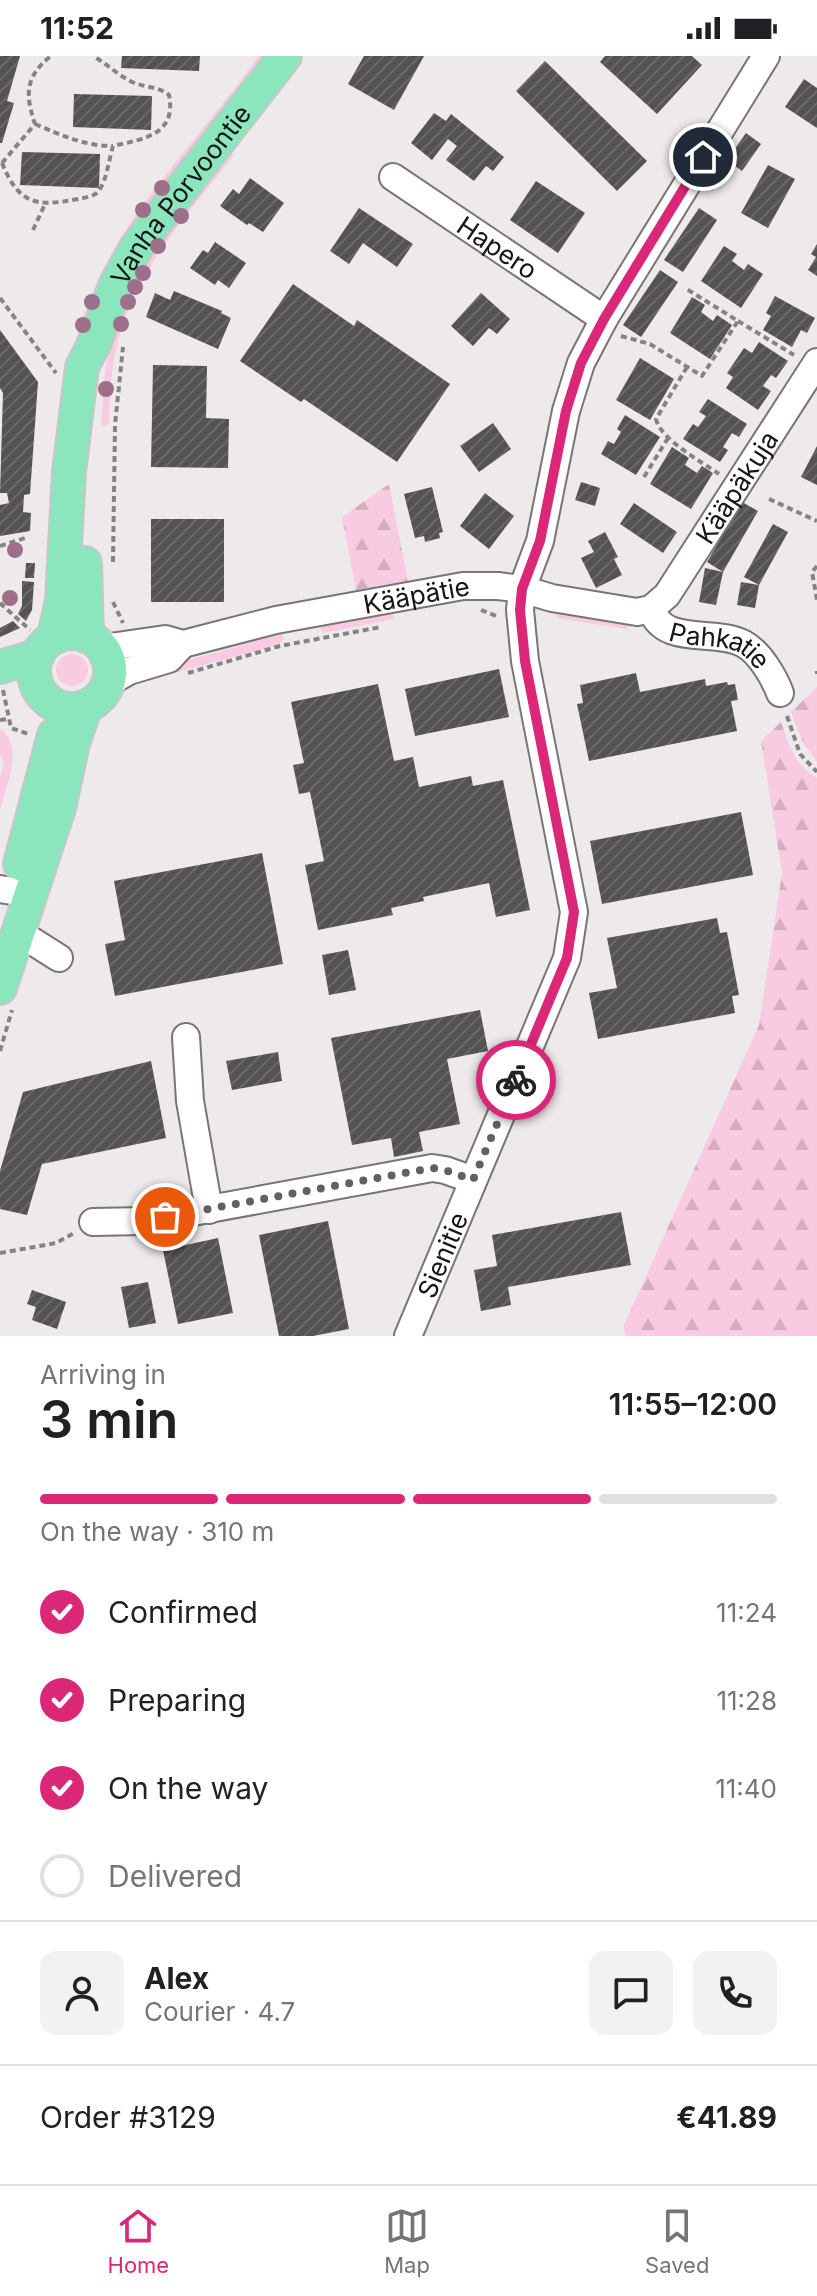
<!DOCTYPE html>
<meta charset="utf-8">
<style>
:root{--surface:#fff;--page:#f2f2f2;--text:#202124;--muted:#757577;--line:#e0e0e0;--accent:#db2777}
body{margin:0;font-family:Inter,sans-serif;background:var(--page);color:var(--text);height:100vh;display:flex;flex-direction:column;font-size:30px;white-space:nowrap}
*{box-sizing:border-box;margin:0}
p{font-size:26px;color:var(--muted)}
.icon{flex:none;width:44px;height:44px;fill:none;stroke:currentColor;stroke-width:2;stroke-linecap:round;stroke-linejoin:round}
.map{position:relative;height:1280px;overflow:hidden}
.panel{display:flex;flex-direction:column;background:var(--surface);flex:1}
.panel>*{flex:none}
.pin{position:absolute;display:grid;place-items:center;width:68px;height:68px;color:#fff;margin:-34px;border:4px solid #fff;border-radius:50%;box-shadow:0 2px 8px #0007}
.courier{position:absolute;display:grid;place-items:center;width:80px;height:80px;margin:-40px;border:6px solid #db2777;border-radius:50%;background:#fff;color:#222;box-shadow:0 2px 10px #0007}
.headline em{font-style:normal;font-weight:600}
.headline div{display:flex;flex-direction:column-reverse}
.headline{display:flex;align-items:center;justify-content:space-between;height:136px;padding:0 40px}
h1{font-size:52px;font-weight:600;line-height:60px}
.bar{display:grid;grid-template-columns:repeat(4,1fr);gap:12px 8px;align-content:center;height:96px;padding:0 40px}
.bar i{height:10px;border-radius:6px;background:var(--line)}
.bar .selected{background:var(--accent)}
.bar p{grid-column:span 4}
.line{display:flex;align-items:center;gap:20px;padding:0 40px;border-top:2px solid var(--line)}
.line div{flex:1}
.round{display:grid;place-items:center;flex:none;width:84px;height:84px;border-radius:16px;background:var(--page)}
ol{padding:0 40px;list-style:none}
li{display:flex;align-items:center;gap:24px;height:88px}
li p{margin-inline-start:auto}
li .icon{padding:8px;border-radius:50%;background:var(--accent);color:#fff;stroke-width:4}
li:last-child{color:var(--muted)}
li i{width:44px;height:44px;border:4px solid var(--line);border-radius:50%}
.status{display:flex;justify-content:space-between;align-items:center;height:56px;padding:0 40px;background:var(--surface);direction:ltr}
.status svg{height:22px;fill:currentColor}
.tab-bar{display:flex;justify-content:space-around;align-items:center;height:112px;border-top:2px solid var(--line);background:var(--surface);font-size:22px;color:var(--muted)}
.tab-bar a{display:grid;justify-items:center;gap:4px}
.tab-bar .selected{color:var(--accent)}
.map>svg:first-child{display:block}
</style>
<div class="status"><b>11:52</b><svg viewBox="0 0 49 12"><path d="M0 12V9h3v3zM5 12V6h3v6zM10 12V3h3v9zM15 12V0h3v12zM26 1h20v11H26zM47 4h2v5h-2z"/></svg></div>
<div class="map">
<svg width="817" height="1280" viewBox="0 0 817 1280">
<defs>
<pattern id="forest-firs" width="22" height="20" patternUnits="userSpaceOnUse" patternTransform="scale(2)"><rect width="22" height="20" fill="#f8cbe0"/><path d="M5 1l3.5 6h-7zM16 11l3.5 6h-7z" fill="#d4adbf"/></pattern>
<pattern id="building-hatch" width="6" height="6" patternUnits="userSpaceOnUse" patternTransform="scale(2)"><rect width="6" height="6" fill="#555254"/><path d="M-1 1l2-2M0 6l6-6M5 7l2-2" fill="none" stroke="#696768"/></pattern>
</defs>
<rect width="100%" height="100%" fill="#eeeaec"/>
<g fill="#f8cbe0">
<path d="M258 0H268L138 167 70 302C81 264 94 228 114 193 154 124 213 66 258 0Z"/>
<path d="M228 95 234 99C189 157 135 214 117 288 111 314 110 341 109 368L103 370 101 368 105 314 113 279 138 215Z"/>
<polygon points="554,553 627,567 628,570 627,573 557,562"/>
<polygon points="387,556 394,560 394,563 323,577 319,569"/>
<polygon points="282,578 284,583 278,589 166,619 156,613"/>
<circle cx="72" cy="614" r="16"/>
<path d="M0 673C25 689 6 731 0 754V720L4 706 0 699Z"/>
</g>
<g fill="url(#forest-firs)">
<polygon points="389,428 408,525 356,534 342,461"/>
<polygon points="817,631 817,706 802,684 791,656"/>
<path d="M781 666C789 688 795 710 817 722V1280H625L624 1269 759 969 782 817 761 685Z"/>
</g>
<g fill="url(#building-hatch)">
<polygon points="0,0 20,0 7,45 14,47 2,87 0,87"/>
<polygon points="122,0 200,0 199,15 121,12"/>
<polygon points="364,0 424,0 394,54 348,28"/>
<polygon points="605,0 692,0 702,9 657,58 600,6"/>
<polygon points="545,5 647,105 617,135 516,35"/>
<polygon points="804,23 817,32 817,72 785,51"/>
<polygon points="74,38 152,40 151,74 73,71"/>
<polygon points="434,57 446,65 451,58 504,101 493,115 486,110 474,125 446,104 457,90 448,83 432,104 411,87"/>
<polygon points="746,77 761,88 742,115 727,104"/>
<polygon points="22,96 100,98 99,132 20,129"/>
<polygon points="768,109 795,123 768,172 741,157"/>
<polygon points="250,122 284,147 263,176 249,167 247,169 220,150 233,133 239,138"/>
<polygon points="536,125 585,157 558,197 510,164"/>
<polygon points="359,152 413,188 397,211 363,187 349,208 330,195"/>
<polygon points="699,152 717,164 683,216 664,204"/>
<polygon points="215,186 246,207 229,232 218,224 215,229 190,212 203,194 208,197"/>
<polygon points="817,188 817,220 808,214 816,201 811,198"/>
<polygon points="724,190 737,198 732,205 744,214 748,208 763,218 741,252 701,225"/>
<polygon points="660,214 678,226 641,281 623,269"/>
<polygon points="293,228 354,270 357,264 450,328 397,406 304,343 301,346 240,305"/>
<polygon points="174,235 222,255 221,257 231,262 218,293 146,261 155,237 170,244"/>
<polygon points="481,237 510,263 497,278 489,272 473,290 451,270"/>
<polygon points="775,240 815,262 807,277 801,274 792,291 763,274 771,260 766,257"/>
<polygon points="692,241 705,249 701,256 713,265 717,259 732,269 710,303 670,277"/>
<polygon points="0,274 38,326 30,438 24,439 23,456 31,457 30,475 0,480 0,449 9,447 7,437 0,437 3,337 0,332"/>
<polygon points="759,286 788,305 776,322 771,319 763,330 771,335 758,354 726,332 733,321 727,317 744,292 752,297"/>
<polygon points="640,302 674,323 650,364 616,344"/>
<polygon points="153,309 207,310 206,362 229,363 228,412 151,411"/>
<polygon points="708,343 747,368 739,381 732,377 723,391 728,394 720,406 683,383 693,368 698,371 706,360 699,356"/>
<polygon points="625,359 660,381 636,419 601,398 608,385 614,388 621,376 617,373"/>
<polygon points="493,367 511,393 479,416 460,390"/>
<polygon points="817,390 817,429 801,421"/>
<polygon points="672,391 689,402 685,409 697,417 702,410 713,417 691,453 650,428"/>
<polygon points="581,426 600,432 595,450 575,444"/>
<polygon points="432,431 443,476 439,477 440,482 425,486 424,480 415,482 404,438"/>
<polygon points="485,437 514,460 489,493 460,470"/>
<polygon points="742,446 758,455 723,516 716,549 699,546 705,512 723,516 707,506"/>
<polygon points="634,447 677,476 663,497 620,468"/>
<rect x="151" y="463" width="73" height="83"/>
<polygon points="773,468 788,476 759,529 744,521"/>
<polygon points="605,476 618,501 614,503 622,519 596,532 581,502 594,496 588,485"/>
<polygon points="26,507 35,507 34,522 25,522"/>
<polygon points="22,525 34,526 32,554 26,565 18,558 22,550"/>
<polygon points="741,526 759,529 755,552 737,549"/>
<polygon points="13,565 20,572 0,581 0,572"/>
<polygon points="499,613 509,661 415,680 405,633"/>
<polygon points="636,617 640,636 705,623 706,630 727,626 728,629 735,628 738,644 731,645 737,675 589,705 577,648 583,647 580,629"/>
<polygon points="378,628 394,705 413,701 419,731 471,720 473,730 503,724 530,854 496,861 489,827 423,841 424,845 391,852 393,859 318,874 305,809 324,805 310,736 299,738 293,709 304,707 291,646"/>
<polygon points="741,756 753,819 602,848 590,785"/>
<polygon points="262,797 283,908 115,940 105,888 125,884 114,825"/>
<polygon points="717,862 720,877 727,876 739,939 732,940 735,957 598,983 589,937 617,932 607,882"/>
<polygon points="348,894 356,934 329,939 322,899"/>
<polygon points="480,954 488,995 447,1003 460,1068 419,1076 423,1095 394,1101 391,1082 352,1089 331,982"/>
<polygon points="278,996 282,1025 232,1034 226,1005"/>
<polygon points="151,1005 166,1082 42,1108 27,1159 0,1153 0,1115 23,1036"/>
<polygon points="621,1156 631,1209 508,1231 511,1249 481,1255 474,1214 497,1210 492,1179"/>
<polygon points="328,1165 349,1273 313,1280 279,1280 259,1179"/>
<polygon points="218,1182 233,1257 178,1268 163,1194"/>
<polygon points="148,1226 156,1267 129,1272 121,1231"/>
<polygon points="32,1234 66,1246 57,1273 32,1264 36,1251 27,1248"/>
</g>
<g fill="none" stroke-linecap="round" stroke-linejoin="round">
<g stroke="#787576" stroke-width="30">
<g id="minor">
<path id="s1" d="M393 121 604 263"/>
<path id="s2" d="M651 553C664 591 714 572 744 588 760 597 774 621 780 637"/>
<path id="s3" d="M103 592 165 583 183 588 276 564 463 530H498L522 533 552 542 637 556 651 553 667 539 817 306"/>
<polyline points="108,627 129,615 169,603 183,588"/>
<polyline points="0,833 12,835"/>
<polyline points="18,876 59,902"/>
<polyline points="186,981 190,1045 209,1154"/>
<polyline points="93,1166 144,1165 432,1112 445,1114 473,1124"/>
<path id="s4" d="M408 1280 567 902 574 856 525 605 520 554 522 533 540 485 566 355 581 307 604 263 766 0"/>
</g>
</g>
<g stroke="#c7c7c7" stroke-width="36">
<g id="major">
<polyline points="85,507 87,580"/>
<circle cx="72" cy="615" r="38"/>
<path id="s5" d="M54 581 62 544 69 416 82 311 94 288 116 228 138 189 285 0"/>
<polyline points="0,611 37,600"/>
<polyline points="20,808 54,679"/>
<polyline points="0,932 59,752 73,687 86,650"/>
</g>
</g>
<g stroke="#868385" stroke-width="4" stroke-dasharray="6 4" stroke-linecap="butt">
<path d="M35 68C61 79 84 90 113 90"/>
<path d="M2 107C19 149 37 151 78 143 86 141 96 141 100 133 107 122 109 103 113 90 143 83 177 79 169 39 158 30 146 32 132 26 118 19 107 8 93 0"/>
<path d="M2 107 35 68C25 39 25 20 51 0"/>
<polyline points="33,174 45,148"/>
<polyline points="0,242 56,317"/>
<polyline points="738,265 794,299"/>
<polyline points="621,280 650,288 702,320 738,265 685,232"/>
<path d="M687 311 656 363C660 383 702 406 719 418"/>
<polyline points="644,421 668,382"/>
<polyline points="769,443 817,465"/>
<polyline points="0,490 25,482"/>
<polyline points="113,506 115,369 123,291"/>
<polyline points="817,510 812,516 817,544"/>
<polyline points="113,546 123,567"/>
<polyline points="0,547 30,574"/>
<polyline points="481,554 499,561"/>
<polyline points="817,615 817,618"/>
<polyline points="188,617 280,590 381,571"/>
<polyline points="3,634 11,672 28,678 28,681"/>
<polyline points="787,660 800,698 817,716"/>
<polyline points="0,664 8,663"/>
<polyline points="0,995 12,954"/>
<polyline points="0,1197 56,1187 74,1177"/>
</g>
<use href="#minor" stroke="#fff" stroke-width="26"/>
<use href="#major" stroke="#8be6be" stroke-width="32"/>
</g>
<g fill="#9e6f8b">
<circle cx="162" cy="132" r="8"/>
<circle cx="143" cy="154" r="8"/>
<circle cx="181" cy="160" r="8"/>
<circle cx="158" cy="190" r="8"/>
<circle cx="143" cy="217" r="8"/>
<circle cx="135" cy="231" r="8"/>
<circle cx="92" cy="246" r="8"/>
<circle cx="128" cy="246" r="8"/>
<circle cx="121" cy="268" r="8"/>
<circle cx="83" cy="269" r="8"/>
<circle cx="106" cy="333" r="8"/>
<circle cx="15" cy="494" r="8"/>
<circle cx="10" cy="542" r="8"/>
</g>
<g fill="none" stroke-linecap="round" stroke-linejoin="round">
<polyline stroke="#626061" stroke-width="8" stroke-dasharray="0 14.4" points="165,1161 432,1112 445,1114 473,1124 516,1024"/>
<polyline stroke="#db2777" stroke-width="10" points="516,1024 567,902 574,856 525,605 520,554 522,533 540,485 566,355 581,307 604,263 703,101"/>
</g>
<g text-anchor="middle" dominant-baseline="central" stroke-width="8" stroke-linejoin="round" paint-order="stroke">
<g font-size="26" fill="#171516" stroke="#fff">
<text stroke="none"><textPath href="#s5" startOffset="472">Vanha Porvoontie</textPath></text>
<text stroke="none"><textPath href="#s1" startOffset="126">Hapero</textPath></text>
<text stroke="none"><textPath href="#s3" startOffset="708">Kääpäkuja</textPath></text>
<text stroke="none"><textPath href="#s3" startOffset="320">Kääpätie</textPath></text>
<text stroke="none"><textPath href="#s2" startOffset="82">Pahkatie</textPath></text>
<text stroke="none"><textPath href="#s4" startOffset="88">Sienitie</textPath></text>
</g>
</g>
</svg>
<div class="pin" style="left:165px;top:1161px;background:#ea580c"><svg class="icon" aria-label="bag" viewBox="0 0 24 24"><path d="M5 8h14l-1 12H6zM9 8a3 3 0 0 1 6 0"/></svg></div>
<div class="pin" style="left:703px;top:101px;background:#1f2937"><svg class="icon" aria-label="home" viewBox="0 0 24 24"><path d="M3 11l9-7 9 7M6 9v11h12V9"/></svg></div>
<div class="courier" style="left:516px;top:1024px"><svg class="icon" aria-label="bike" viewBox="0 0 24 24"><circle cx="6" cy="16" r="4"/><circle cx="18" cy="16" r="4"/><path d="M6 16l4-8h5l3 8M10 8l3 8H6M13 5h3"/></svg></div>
</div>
<section class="panel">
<div class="headline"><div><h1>3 min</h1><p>Arriving in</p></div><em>11:55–12:00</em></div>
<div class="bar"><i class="selected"></i><i class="selected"></i><i class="selected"></i><i></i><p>On the way · 310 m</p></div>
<ol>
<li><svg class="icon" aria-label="check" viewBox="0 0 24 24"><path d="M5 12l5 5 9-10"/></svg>Confirmed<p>11:24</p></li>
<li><svg class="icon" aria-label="check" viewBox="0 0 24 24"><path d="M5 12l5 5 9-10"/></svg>Preparing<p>11:28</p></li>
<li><svg class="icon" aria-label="check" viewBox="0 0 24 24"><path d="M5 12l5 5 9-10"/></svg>On the way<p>11:40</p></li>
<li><i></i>Delivered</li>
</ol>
<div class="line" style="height:144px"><a class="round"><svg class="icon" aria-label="person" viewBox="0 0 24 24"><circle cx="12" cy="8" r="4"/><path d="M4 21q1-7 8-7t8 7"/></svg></a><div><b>Alex</b><p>Courier · 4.7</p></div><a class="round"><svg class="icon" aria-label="chat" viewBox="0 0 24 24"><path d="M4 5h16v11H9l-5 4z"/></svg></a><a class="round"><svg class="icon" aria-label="phone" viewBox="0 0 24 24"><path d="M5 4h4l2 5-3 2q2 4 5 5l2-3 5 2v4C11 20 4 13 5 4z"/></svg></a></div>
<div class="line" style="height:104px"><div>Order #3129</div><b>€41.89</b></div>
</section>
<nav class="tab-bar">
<a class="selected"><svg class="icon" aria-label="home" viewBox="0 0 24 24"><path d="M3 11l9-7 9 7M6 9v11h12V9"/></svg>Home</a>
<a><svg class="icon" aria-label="map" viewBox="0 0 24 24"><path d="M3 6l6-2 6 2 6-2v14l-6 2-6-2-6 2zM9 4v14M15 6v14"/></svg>Map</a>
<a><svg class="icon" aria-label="saved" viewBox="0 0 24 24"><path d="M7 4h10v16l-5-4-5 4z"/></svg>Saved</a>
</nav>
